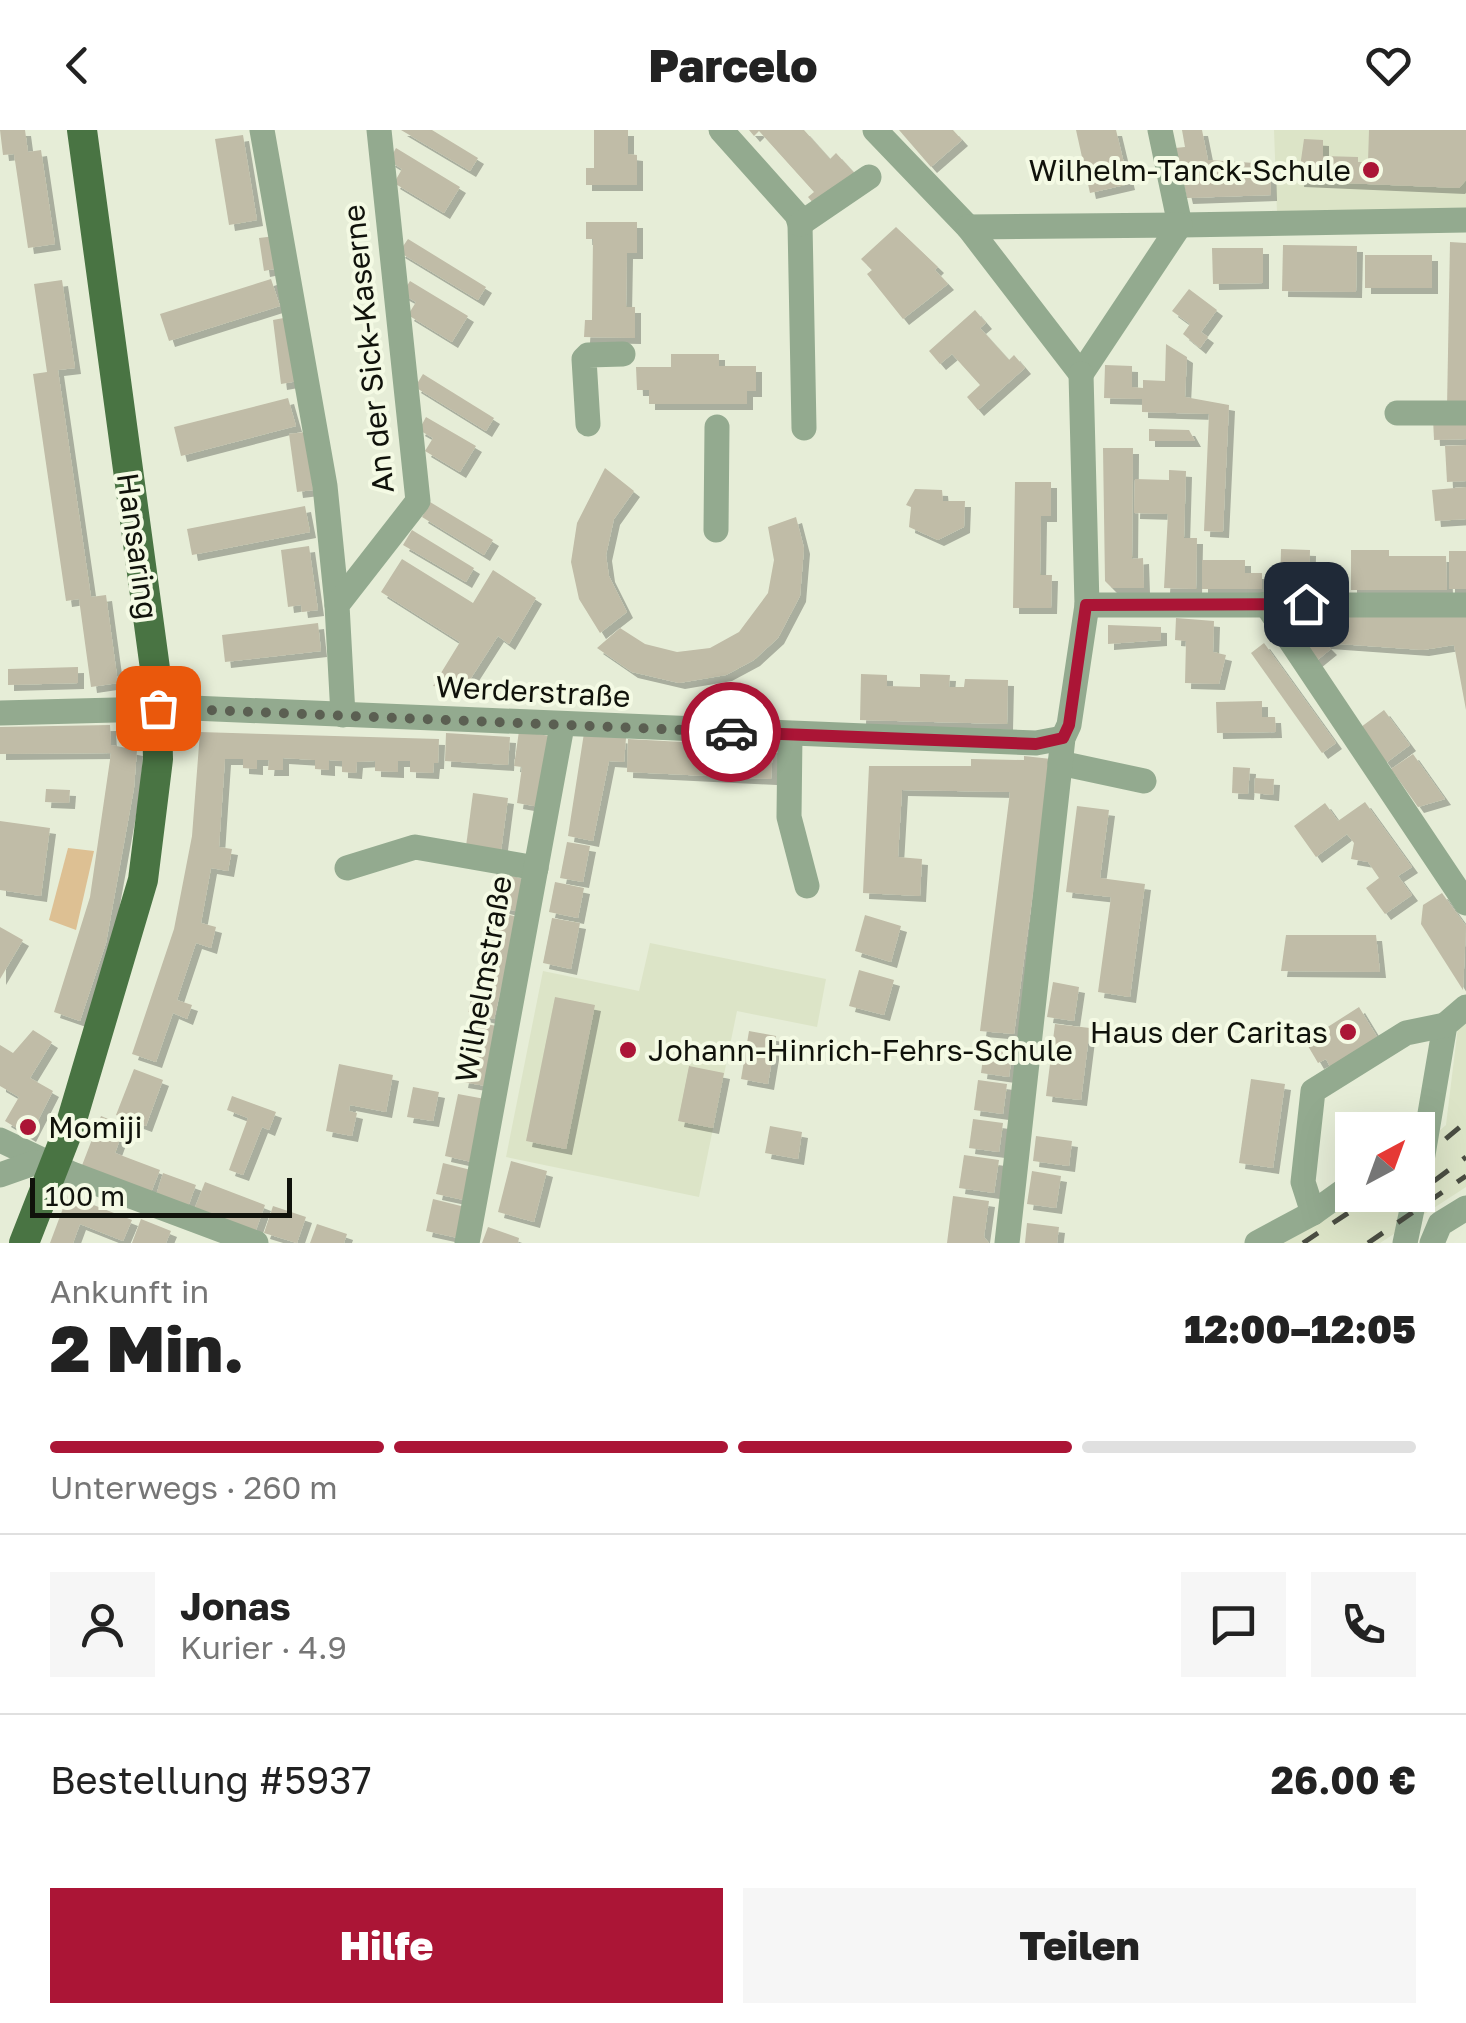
<!DOCTYPE html>
<html lang="de">
<meta charset="utf-8">
<style>
:root{--surface:#fff;--page:#f6f6f6;--text:#222;--muted:#767676;--line:#e0e0e0;--accent:#ab1536}
body{margin:0;font-family:"Golos Text",sans-serif;background:var(--page);color:var(--text);height:100vh;display:flex;flex-direction:column;font-size:38px;white-space:nowrap}
*{box-sizing:border-box;margin:0}
p{font-size:32px;color:var(--muted)}
.icon{flex:none;width:55px;height:55px;fill:none;stroke:currentColor;stroke-width:2;stroke-linecap:round;stroke-linejoin:round}
.map{position:relative;height:1113px;overflow:hidden}
.drawer{display:flex;flex-direction:column;background:var(--surface);flex:1}
.drawer>*{flex:none}
.needle{width:65px;rotate:41deg}
.fabs{position:absolute;left:1335px;top:982px;display:grid;gap:20px}
.fabs a{display:grid;place-items:center;width:100px;height:100px;border-radius:0px;background:var(--surface);box-shadow:0 10px 40px #0002;font-size:50px}
.scale{position:absolute;left:30px;bottom:25px;width:262px;box-sizing:border-box;padding-left:10px;border:5px solid #10120b;border-top:0;font-size:28px;line-height:35px;white-space:nowrap;color:#10120b;-webkit-text-stroke:8px #f4fae4;paint-order:stroke}
.pin{position:absolute;display:grid;place-items:center;width:85px;height:85px;color:#fff;margin:-42px;border-radius:20px;box-shadow:0 5px 15px #0006}
.courier{position:absolute;display:grid;place-items:center;width:100px;height:100px;margin:-50px;border:8px solid #ab1536;border-radius:50%;background:#fff;color:#222;box-shadow:0 2px 12px #0007}
.headline em{font-style:normal;font-weight:800}
.headline div{display:flex;flex-direction:column-reverse}
.headline{display:flex;align-items:center;justify-content:space-between;height:170px;padding:0 50px}
h1{font-size:65px;font-weight:800;line-height:75px}
.bar{display:grid;grid-template-columns:repeat(4,1fr);gap:15px 10px;align-content:center;height:120px;padding:0 50px}
.bar i{height:12px;border-radius:8px;background:var(--line)}
.bar .on{background:var(--accent)}
.bar p{grid-column:span 4}
.line{display:flex;align-items:center;gap:25px;padding:0 50px;border-top:2px solid var(--line)}
.line div{flex:1}
.round{display:grid;place-items:center;flex:none;width:105px;height:105px;border-radius:0px;background:var(--page)}
.action{display:flex;gap:20px;margin-top:auto;padding:20px 50px}
.action a{flex:1;height:115px;border-radius:0px;background:var(--accent);color:#fff;font-size:40px;font-weight:800;line-height:115px;text-align:center}
.action a+a{background:var(--page);color:var(--text)}
header{display:flex;justify-content:space-between;align-items:center;height:130px;padding:0 50px;background:var(--surface);font-size:45px;font-weight:800}
.map>svg:first-child{display:block}
</style>
<header><svg class="icon" aria-label="back" viewBox="0 0 24 24"><path d="M15 5l-7 7 7 7"/></svg>Parcelo<svg class="icon" aria-label="heart" viewBox="0 0 24 24"><path d="M12 20l-8-8c-3-5 5-10 8-4 3-6 11-1 8 4z"/></svg></header>
<div class="map">
<svg width="1466" height="1113" viewBox="0 0 1466 1113">
<defs>
<filter id="shadow"><feDropShadow dx="6" dy="6" stdDeviation="0" flood-color="#0004"/></filter>
</defs>
<rect width="100%" height="100%" fill="#e6edd7"/>
<g fill="#dce4c7">
<polygon points="1274,0 1466,0 1466,80 1277,82"/>
<polygon points="650,813 826,849 817,897 737,881 699,1067 506,1027 543,841 639,861"/>
<polygon points="1466,877 1466,1057 1380,1113 1282,1113 1356,1065 1418,1065 1418,1020 1446,995 1460,880"/>
</g>
<polygon fill="#ddc093" points="68,718 94,721 76,800 49,790"/>
<g fill="#c0bca7" filter="url(#shadow)">
<polygon points="0,0 25,0 28,22 41,20 55,114 28,118 14,24 3,25"/>
<polygon points="401,0 432,0 478,28 470,41"/>
<polygon points="594,0 628,0 628,24 637,25 637,55 586,55 586,38 594,38"/>
<polygon points="749,0 804,0 830,29 836,23 857,46 819,80 808,67 814,62 759,1 754,6"/>
<polygon points="899,0 953,0 962,10 931,37"/>
<polygon points="1076,0 1116,0 1129,54 1090,63"/>
<polygon points="1182,0 1202,0 1208,30 1270,34 1271,65 1187,68 1175,18 1185,17"/>
<polygon points="1369,0 1466,0 1466,50 1459,58 1298,51 1304,9 1323,10 1323,26 1358,27 1358,32 1368,32"/>
<polygon points="243,5 257,90 229,95 215,9"/>
<polygon points="396,18 460,57 444,83 394,53 402,39 389,31"/>
<polygon points="586,92 637,92 637,123 627,123 626,177 635,177 635,208 584,207 585,190 592,190 593,109 586,109"/>
<polygon points="896,97 938,137 935,140 948,154 903,189 867,144 872,140 861,129"/>
<polygon points="275,106 279,138 264,141 259,108"/>
<polygon points="408,109 486,157 478,170 399,122"/>
<polygon points="1450,112 1466,113 1466,278 1447,278"/>
<polygon points="1283,115 1357,116 1356,162 1282,161"/>
<polygon points="1212,118 1263,118 1263,153 1213,154"/>
<rect x="1365" y="125" width="67" height="33"/>
<polygon points="271,149 280,176 169,211 160,184"/>
<polygon points="62,150 75,238 58,240 91,467 106,465 118,553 91,557 79,469 66,471 33,244 47,242 34,154"/>
<polygon points="410,151 468,186 452,212 408,185 416,172 402,164"/>
<polygon points="1189,159 1217,180 1201,202 1208,207 1200,218 1183,204 1190,194 1172,181"/>
<polygon points="975,180 986,193 980,198 1009,230 1014,225 1025,238 978,280 967,267 980,255 952,224 940,234 929,221"/>
<polygon points="289,187 298,251 281,254 273,190"/>
<polygon points="1166,214 1187,227 1185,267 1229,275 1223,402 1204,401 1209,284 1142,282 1142,269 1104,268 1105,235 1132,236 1132,257 1143,258 1143,250 1165,251"/>
<polygon points="671,224 719,224 719,236 756,236 756,261 747,261 747,274 649,274 649,260 637,260 636,237 671,237"/>
<polygon points="423,244 494,288 486,301 415,257"/>
<polygon points="288,268 296,296 181,326 174,297"/>
<polygon points="426,287 476,316 460,342 425,321 433,308 419,300"/>
<polygon points="1466,287 1466,309 1434,310 1433,288"/>
<polygon points="1149,299 1189,300 1195,311 1149,311"/>
<polygon points="305,302 313,360 297,362 289,304"/>
<polygon points="1466,315 1466,351 1447,352 1445,316"/>
<polygon points="1103,318 1133,318 1132,429 1143,428 1144,458 1112,458 1105,451"/>
<polygon points="605,338 634,361 614,389 606,425 609,446 627,482 600,503 579,469 571,432 577,393"/>
<polygon points="1169,340 1186,341 1184,408 1197,408 1196,459 1164,458 1168,384 1134,383 1135,349 1169,350"/>
<polygon points="1015,352 1051,352 1051,386 1041,386 1040,445 1052,445 1051,478 1013,478"/>
<polygon points="1466,357 1466,389 1435,391 1432,360"/>
<polygon points="915,359 942,360 943,371 965,371 964,397 938,410 909,397 911,377 906,375"/>
<polygon points="430,372 493,410 484,425 422,387"/>
<polygon points="305,376 310,402 192,425 187,399"/>
<polygon points="796,387 804,418 800,466 778,508 754,530 726,545 679,553 632,542 597,518 620,498 645,514 677,522 710,518 739,502 768,463 774,430 768,397"/>
<polygon points="412,400 474,438 466,452 403,415"/>
<polygon points="309,416 318,480 302,482 301,475 288,477 281,420"/>
<polygon points="1281,419 1310,420 1309,460 1280,459"/>
<polygon points="1351,420 1389,420 1389,426 1446,426 1447,460 1351,460"/>
<rect x="1449" y="421" width="17" height="38"/>
<polygon points="402,429 473,473 493,440 536,468 509,514 498,506 464,559 433,556 460,512 381,462"/>
<polygon points="1202,430 1245,430 1245,443 1262,443 1262,459 1202,459"/>
<polygon points="1288,486 1466,487 1466,580 1454,515 1423,520 1325,513 1331,519 1315,532"/>
<polygon points="1176,488 1214,491 1213,522 1226,525 1219,554 1185,553 1186,511 1175,510"/>
<polygon points="318,493 321,521 225,532 222,505"/>
<polygon points="1108,495 1161,497 1161,510 1108,514"/>
<polygon points="1264,513 1336,613 1322,623 1251,523"/>
<polygon points="78,537 78,553 8,555 8,539"/>
<polygon points="861,544 887,545 887,556 920,557 920,544 950,545 949,557 964,557 965,549 1008,550 1007,594 860,590"/>
<polygon points="1262,571 1262,587 1275,587 1276,602 1217,603 1216,572"/>
<polygon points="1384,580 1410,615 1386,633 1361,597"/>
<polygon points="110,595 111,615 137,620 134,658 106,813 80,891 54,882 90,767 111,623 0,624 0,597"/>
<polygon points="519,601 550,606 540,677 517,673 522,637 514,636"/>
<polygon points="200,602 439,609 438,633 434,633 433,643 410,642 410,631 398,631 398,642 375,641 375,631 357,632 356,643 342,642 342,631 329,630 329,640 315,639 315,630 283,628 283,640 268,640 269,630 257,630 257,639 243,638 243,629 225,629 219,717 232,719 228,741 211,738 201,793 216,797 211,818 196,813 177,870 192,875 187,889 173,883 156,932 132,924 174,799 192,706"/>
<polygon points="446,603 510,607 508,635 445,631"/>
<polygon points="584,603 626,608 624,632 609,631 593,711 568,706"/>
<polygon points="628,609 773,617 771,649 627,642"/>
<polygon points="1413,624 1445,669 1418,677 1391,639"/>
<polygon points="1024,626 1051,629 1014,904 980,901 1010,662 902,660 898,727 922,729 920,766 863,763 869,636 971,636 971,629 1024,630"/>
<polygon points="1233,637 1250,638 1248,664 1232,663"/>
<polygon points="1255,648 1274,649 1273,665 1254,663"/>
<polygon points="46,659 70,660 69,673 45,672"/>
<polygon points="473,663 508,668 500,729 465,724"/>
<polygon points="1365,672 1412,737 1398,746 1412,765 1385,784 1366,758 1379,748 1368,732 1351,729 1354,713 1347,704 1316,727 1294,696 1325,673 1338,691"/>
<polygon points="1077,676 1109,680 1100,748 1145,754 1130,867 1098,862 1111,767 1066,762"/>
<polygon points="0,691 50,698 41,766 0,760"/>
<polygon points="567,712 590,716 583,752 560,748"/>
<polygon points="497,742 528,750 519,782 488,774"/>
<polygon points="555,752 584,758 578,788 549,782"/>
<polygon points="1442,763 1466,796 1463,860 1421,794 1423,775"/>
<polygon points="492,781 518,787 494,889 468,882"/>
<polygon points="865,785 901,796 891,832 855,821"/>
<polygon points="552,788 580,793 571,839 543,833"/>
<polygon points="0,797 23,810 0,849"/>
<polygon points="1286,805 1376,805 1380,842 1281,841"/>
<polygon points="859,840 894,850 884,885 849,876"/>
<polygon points="1053,852 1079,857 1074,891 1047,887"/>
<polygon points="555,867 595,875 566,1019 526,1011"/>
<polygon points="1359,877 1379,910 1330,937 1326,929 1318,933 1308,916 1315,912 1312,907"/>
<polygon points="474,892 497,896 486,956 462,952"/>
<polygon points="1055,894 1090,898 1081,970 1046,966"/>
<polygon points="33,900 52,912 30,948 53,961 30,1006 5,991 19,967 0,956 0,915 13,923"/>
<polygon points="749,901 776,906 768,954 741,949"/>
<polygon points="985,913 1013,916 1009,947 981,943"/>
<polygon points="339,934 393,945 386,982 350,975 349,981 357,983 352,1006 326,1001"/>
<polygon points="689,936 724,943 713,998 678,991"/>
<polygon points="134,939 163,950 146,996 116,985"/>
<polygon points="1251,949 1285,954 1273,1038 1239,1033"/>
<polygon points="978,950 1007,954 1003,984 974,980"/>
<polygon points="413,957 439,962 433,991 407,987"/>
<polygon points="458,964 485,969 472,1032 445,1026"/>
<polygon points="232,966 276,982 269,1000 262,997 243,1045 229,1040 248,988 227,980"/>
<polygon points="101,986 125,996 115,1023 160,1040 150,1065 81,1038"/>
<polygon points="973,989 1003,993 999,1022 969,1018"/>
<polygon points="770,996 802,1002 798,1029 765,1023"/>
<polygon points="1036,1006 1072,1011 1069,1036 1033,1031"/>
<polygon points="964,1025 999,1030 994,1063 959,1058"/>
<polygon points="511,1031 547,1041 534,1092 498,1082"/>
<polygon points="443,1033 471,1040 464,1070 436,1064"/>
<polygon points="1032,1041 1061,1046 1056,1078 1027,1074"/>
<polygon points="163,1043 196,1055 188,1077 156,1065"/>
<polygon points="205,1052 265,1075 255,1103 194,1080"/>
<polygon points="68,1065 132,1090 123,1111 80,1094 73,1113 50,1113"/>
<polygon points="953,1066 989,1071 984,1107 989,1113 947,1113"/>
<polygon points="433,1069 465,1077 458,1108 426,1101"/>
<polygon points="273,1076 306,1087 297,1113 264,1103"/>
<polygon points="141,1089 171,1101 166,1113 132,1113"/>
<polygon points="1027,1093 1059,1097 1057,1113 1025,1113"/>
<polygon points="317,1094 347,1104 344,1113 310,1113"/>
<polygon points="488,1097 519,1108 518,1113 482,1113"/>
</g>
<g fill="none" stroke-linecap="round" stroke-linejoin="round">
<g stroke="#93aa8f" stroke-width="25">
<polyline points="262,0 325,356 337,475"/>
<polyline points="721,0 797,85 800,94 804,298"/>
<polyline points="875,0 968,97"/>
<polyline points="1160,0 1180,95 1466,90"/>
<polyline points="800,94 869,47"/>
<polygon points="1180,95 1081,244 968,97"/>
<polyline points="1397,283 1466,283"/>
<polyline points="588,294 584,229 588,225 623,224"/>
<polyline points="716,400 717,297"/>
<polyline points="1266,474 1466,773"/>
<polyline points="1087,475 1466,475"/>
<polyline points="0,583 192,578 1036,613 1063,608"/>
<polyline points="343,585 337,475 418,371 379,0"/>
<polyline points="790,604 789,687 807,756"/>
<polyline points="1060,633 1144,651"/>
<polyline points="347,738 415,717 536,738"/>
<polyline points="0,1010 72,1044 256,1113"/>
<polyline points="0,1045 34,1033 49,1035"/>
<polyline points="1418,1054 1445,895 1466,877"/>
<polyline points="1313,1083 1303,1052 1313,961 1406,903 1445,895"/>
<polyline points="467,1113 562,596"/>
<polyline points="1007,1113 1063,608 1069,595 1087,475 1081,244"/>
<polyline points="1257,1113 1313,1083 1352,1055"/>
<polyline points="1405,1113 1415,1065"/>
<polyline points="1432,1113 1440,1094 1466,1078"/>
</g>
<polyline stroke="#497443" stroke-width="30" points="24,1113 71,993 143,750 158,629 156,546 82,0"/>
<g stroke="#4a4d42" stroke-width="5" stroke-dasharray="18 18" stroke-linecap="butt">
<polyline points="1418,1032 1466,992"/>
<polyline points="1434,1051 1466,1027"/>
<polyline points="1303,1113 1375,1065"/>
<polyline points="1368,1113 1466,1046"/>
</g>
</g>
<g fill="none" stroke-linecap="round" stroke-linejoin="round">
<polyline stroke="#5b5f52" stroke-width="10" stroke-dasharray="0 18" points="158,578 731,602"/>
<polyline stroke="#ab1536" stroke-width="12" points="731,602 1036,614 1063,608 1069,595 1086,475 1306,474"/>
</g>
<g fill="#ab1536" stroke="#f4fae4" stroke-width="4">
<circle cx="1371" cy="40" r="10"/>
<circle cx="1348" cy="902" r="10"/>
<circle cx="628" cy="920" r="10"/>
<circle cx="28" cy="997" r="10"/>
</g>
<g text-anchor="middle" dominant-baseline="central" stroke-width="8" stroke-linejoin="round" paint-order="stroke">
<g font-size="30" fill="#10120b" stroke="#f4fae4" text-anchor="end">
<text x="1351" y="40">Wilhelm-Tanck-Schule</text>
<text x="1328" y="902">Haus der Caritas</text>
<text x="648" y="920" text-anchor="start">Johann-Hinrich-Fehrs-Schule</text>
<text x="48" y="997" text-anchor="start">Momiji</text>
</g>
<g font-size="30" fill="#10120b" stroke="#f4fae4">
<text transform="translate(368 219) rotate(-96)">An der Sick-Kaserne</text>
<text transform="translate(138 416) rotate(82)">Hansaring</text>
<text transform="translate(533 561) rotate(3)">Werderstraße</text>
<text transform="translate(483 849) rotate(-80)">Wilhelmstraße</text>
</g>
</g>
</svg>
<div class="fabs">
<a><svg class="needle" viewBox="-14 -14 28 28"><path d="M0-13l5 13h-10z" fill="#e53935"/><path d="M0 13l5-13h-10z" fill="#767676"/></svg></a>
</div>
<div class="scale">100 m</div>
<div class="pin" style="left:158px;top:578px;background:#ea580c"><svg class="icon" aria-label="bag" viewBox="0 0 24 24"><path d="M5 8h14l-1 12H6zM9 8a3 3 0 0 1 6 0"/></svg></div>
<div class="pin" style="left:1306px;top:474px;background:#1f2937"><svg class="icon" aria-label="home" viewBox="0 0 24 24"><path d="M3 11l9-7 9 7M6 9v11h12V9"/></svg></div>
<div class="courier" style="left:731px;top:602px"><svg class="icon" aria-label="car" viewBox="0 0 24 24"><path d="M5 17H2v-5l4-1 3-4h7l3 4 3 1v5h-3M9 17h6M6 11h13"/><circle cx="7" cy="17" r="2"/><circle cx="17" cy="17" r="2"/></svg></div>
</div>
<section class="drawer">
<div class="headline"><div><h1>2 Min.</h1><p>Ankunft in</p></div><em>12:00–12:05</em></div>
<div class="bar"><i class="on"></i><i class="on"></i><i class="on"></i><i></i><p>Unterwegs · 260 m</p></div>
<div class="line" style="height:180px"><a class="round"><svg class="icon" aria-label="person" viewBox="0 0 24 24"><circle cx="12" cy="8" r="4"/><path d="M4 21q1-7 8-7t8 7"/></svg></a><div><b>Jonas</b><p>Kurier · 4.9</p></div><a class="round"><svg class="icon" aria-label="chat" viewBox="0 0 24 24"><path d="M4 5h16v11H9l-5 4z"/></svg></a><a class="round"><svg class="icon" aria-label="phone" viewBox="0 0 24 24"><path d="M5 4h4l2 5-3 2q2 4 5 5l2-3 5 2v4C11 20 4 13 5 4z"/></svg></a></div>
<div class="line" style="height:130px"><div>Bestellung #5937</div><b>26.00 €</b></div>
<div class="action"><a>Hilfe</a><a>Teilen</a></div>
</section>
